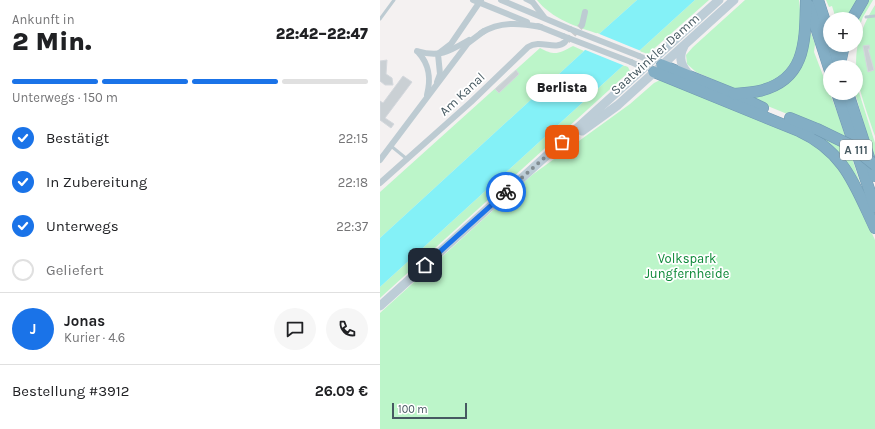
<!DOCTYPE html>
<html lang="de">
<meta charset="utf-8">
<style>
:root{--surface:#fff;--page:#f6f6f6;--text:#202124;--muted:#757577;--line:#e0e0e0;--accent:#1a73e8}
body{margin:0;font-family:Karla,sans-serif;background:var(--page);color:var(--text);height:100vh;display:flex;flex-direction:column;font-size:15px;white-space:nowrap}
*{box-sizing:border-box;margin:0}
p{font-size:13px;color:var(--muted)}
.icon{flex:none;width:22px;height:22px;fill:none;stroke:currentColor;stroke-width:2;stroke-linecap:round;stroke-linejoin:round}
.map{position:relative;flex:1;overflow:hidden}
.side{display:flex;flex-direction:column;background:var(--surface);width:380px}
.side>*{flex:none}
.fabs{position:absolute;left:443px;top:12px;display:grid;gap:8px}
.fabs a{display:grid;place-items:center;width:40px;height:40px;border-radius:50%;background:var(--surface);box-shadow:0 2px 6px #0003;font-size:20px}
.scale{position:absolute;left:12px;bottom:10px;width:75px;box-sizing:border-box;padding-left:4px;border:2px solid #465961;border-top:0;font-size:11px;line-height:14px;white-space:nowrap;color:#465961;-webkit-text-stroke:3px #fff;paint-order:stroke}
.pin{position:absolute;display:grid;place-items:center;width:34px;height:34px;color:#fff;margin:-17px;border-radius:8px;box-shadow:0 2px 6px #0006}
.courier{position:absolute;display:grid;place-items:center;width:40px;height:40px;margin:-20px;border:3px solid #1a73e8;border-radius:50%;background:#fff;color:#222;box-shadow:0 1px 5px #0007}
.bubble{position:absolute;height:28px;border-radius:14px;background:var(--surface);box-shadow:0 2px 6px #0003;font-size:13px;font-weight:800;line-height:28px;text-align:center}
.head em{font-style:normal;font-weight:800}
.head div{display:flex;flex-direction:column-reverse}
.head{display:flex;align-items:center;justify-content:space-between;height:68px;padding:0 12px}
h1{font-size:26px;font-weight:800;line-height:30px}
.bar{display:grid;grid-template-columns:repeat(4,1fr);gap:6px 4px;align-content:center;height:48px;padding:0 12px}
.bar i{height:5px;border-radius:3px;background:var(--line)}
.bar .current{background:var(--accent)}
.bar p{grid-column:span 4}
.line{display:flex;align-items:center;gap:10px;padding:0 12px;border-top:1px solid var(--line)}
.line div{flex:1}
.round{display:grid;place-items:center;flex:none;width:42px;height:42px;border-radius:21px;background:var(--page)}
ol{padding:0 12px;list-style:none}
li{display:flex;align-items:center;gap:12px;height:44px}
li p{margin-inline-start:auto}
li .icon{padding:4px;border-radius:50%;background:var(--accent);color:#fff;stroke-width:4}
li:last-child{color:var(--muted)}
li i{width:22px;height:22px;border:2px solid var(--line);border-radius:50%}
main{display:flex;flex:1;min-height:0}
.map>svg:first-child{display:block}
</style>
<main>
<section class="side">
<div class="head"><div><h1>2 Min.</h1><p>Ankunft in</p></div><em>22:42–22:47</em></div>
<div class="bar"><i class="current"></i><i class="current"></i><i class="current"></i><i></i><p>Unterwegs · 150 m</p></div>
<ol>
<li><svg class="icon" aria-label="check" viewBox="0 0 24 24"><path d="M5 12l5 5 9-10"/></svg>Bestätigt<p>22:15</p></li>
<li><svg class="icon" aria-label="check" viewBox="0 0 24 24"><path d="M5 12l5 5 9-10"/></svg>In Zubereitung<p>22:18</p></li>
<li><svg class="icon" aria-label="check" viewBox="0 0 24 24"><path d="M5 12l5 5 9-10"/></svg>Unterwegs<p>22:37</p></li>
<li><i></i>Geliefert</li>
</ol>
<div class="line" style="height:72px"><b class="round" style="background:var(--accent);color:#fff">J</b><div><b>Jonas</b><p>Kurier · 4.6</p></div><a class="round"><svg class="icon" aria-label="chat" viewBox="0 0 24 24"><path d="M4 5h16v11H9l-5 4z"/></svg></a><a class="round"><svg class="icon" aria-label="phone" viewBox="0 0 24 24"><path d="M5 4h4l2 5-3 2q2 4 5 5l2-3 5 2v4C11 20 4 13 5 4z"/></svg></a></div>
<div class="line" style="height:52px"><div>Bestellung #3912</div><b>26.09 €</b></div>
</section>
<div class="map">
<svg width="495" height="429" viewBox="0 0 495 429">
<rect width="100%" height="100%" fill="#f4f1f1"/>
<g fill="#bcf5c9">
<path d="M157 0H257L219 34C197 27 172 19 157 0Z"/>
<polygon points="315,0 329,0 268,54 259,51 243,65 248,67 250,71 0,298 0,287"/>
<polygon points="365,0 419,0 422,30 431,33 435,44 434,52 459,117 485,199 440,140 432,124 368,98 355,89 316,72 307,64 306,55 313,47"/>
<polygon points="446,0 493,0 483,17 476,36 476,19 456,19 452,6 449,7"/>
<path d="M495 5V136C478 84 463 56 495 5Z"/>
<path d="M193 46 204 51 0 238V192L160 48C175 56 178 54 193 46Z"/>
<polygon points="282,79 430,141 454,161 470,185 495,240 495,429 0,429 0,313 152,175 250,104 274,83"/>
<polygon points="476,83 495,143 495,161 475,93 476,93"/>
</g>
<polygon fill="#84f1f7" points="257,0 315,0 0,287 0,238 204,51 219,34"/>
<polygon fill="#f4f1f1" points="217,33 261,51 245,66 203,49"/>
<g fill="#cad0d4" stroke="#d4d8dd">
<polygon points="489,45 490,49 488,49 494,70 488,72 483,46"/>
<polygon points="7,60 6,74 12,78 13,85 5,85 0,81 0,61"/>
<polygon points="136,70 139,74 119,93 115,89"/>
<polygon points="23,76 32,82 5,118 14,124 11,128 0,120 0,101 3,103"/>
</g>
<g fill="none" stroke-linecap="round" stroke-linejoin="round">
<polyline stroke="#c8cbcd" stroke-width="6" stroke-dasharray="6 3" stroke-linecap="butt" points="187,41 202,25"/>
<g stroke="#6f99b1" stroke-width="12">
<g id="highway">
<polyline points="438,0 450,37"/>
<polyline points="429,6 450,71"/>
<polyline points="472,19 483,0"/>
<polyline points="453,45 460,67"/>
<polyline points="460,64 464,45"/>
<polyline points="282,65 354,94 383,108"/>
<path d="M274 72 419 131C465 152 475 186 495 228"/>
<polyline points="457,93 495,207"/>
<polyline points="468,93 495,176"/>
<path d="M354 94C362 93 371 93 379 91 427 80 425 40 426 0"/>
<polyline points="410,118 437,129"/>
</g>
</g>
<g stroke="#bdcbd2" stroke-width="3">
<polyline points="145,0 151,3"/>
<polyline points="486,17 495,16"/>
<polyline points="0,19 14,0"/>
<polyline points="11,146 27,159"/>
</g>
<g stroke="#bdcbd2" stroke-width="6">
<polyline points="93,0 147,22"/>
<polyline points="121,0 190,29"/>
<polyline points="151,0 164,17"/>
<polyline points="202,25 205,12"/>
<polyline points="158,26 183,36"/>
<path d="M101 33C120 21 140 23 161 27"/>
<path d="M37 51C60 58 70 51 89 40"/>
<path d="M38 52C50 65 51 79 47 95"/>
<polyline points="259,56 271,61"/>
<polyline points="251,62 264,68"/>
<polyline points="57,82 60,74 58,54 71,44 101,0"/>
<polyline points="0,160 88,43 104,31"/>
<path d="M0 183 91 102 148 47C161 39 175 51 185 42"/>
</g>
<g stroke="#bdcdd7" stroke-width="9">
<path d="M304 46C297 59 302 67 311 77"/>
<polyline points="202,131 238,105 354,0"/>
<polyline points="0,306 339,0"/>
</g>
<use href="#highway" stroke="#83aec5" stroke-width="11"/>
<g stroke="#6f99b1" stroke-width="12" stroke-linecap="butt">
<polyline id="highway-bridge" points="437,129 470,145 495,165"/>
</g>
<g stroke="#bdcbd2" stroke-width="6">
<polyline points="190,29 259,56"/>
<polyline points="183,36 251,62"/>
</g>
<use href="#highway-bridge" stroke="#83aec5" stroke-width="11"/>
</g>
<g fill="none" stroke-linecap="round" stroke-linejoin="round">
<polyline stroke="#838e93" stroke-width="4" stroke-dasharray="0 7.2" points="126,192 182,142"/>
<polyline stroke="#1a73e8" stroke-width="5" points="45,265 126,192"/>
</g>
<g text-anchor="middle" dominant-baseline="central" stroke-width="3.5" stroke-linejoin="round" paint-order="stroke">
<rect fill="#fff" stroke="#7e8b90" stroke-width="1" x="460" y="140" width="32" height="20" rx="3"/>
<g font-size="12" font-weight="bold" fill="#465961">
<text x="476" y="150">A 111</text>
</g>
<g font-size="13" fill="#465961" stroke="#fff">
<text transform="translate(275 54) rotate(-42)">Saatwinkler Damm</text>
<text transform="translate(82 94) rotate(-43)">Am Kanal</text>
</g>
<g font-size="13" fill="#0c8837" stroke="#fff">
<text x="307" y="258">Volkspark<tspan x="307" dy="15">Jungfernheide</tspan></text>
</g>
</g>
</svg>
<div class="fabs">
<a>+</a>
<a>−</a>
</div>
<div class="scale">100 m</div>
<div class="pin" style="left:182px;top:142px;background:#ea580c"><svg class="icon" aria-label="bag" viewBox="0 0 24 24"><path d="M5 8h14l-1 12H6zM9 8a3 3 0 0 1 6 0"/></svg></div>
<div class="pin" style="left:45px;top:265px;background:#1f2937"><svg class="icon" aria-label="home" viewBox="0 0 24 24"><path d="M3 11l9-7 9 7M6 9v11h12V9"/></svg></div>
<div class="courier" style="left:126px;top:192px"><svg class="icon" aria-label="bike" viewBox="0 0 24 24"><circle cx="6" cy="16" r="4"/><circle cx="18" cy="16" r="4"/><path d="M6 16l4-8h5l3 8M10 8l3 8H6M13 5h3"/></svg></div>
<div class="bubble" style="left:146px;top:74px;width:72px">Berlista</div>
</div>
</main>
